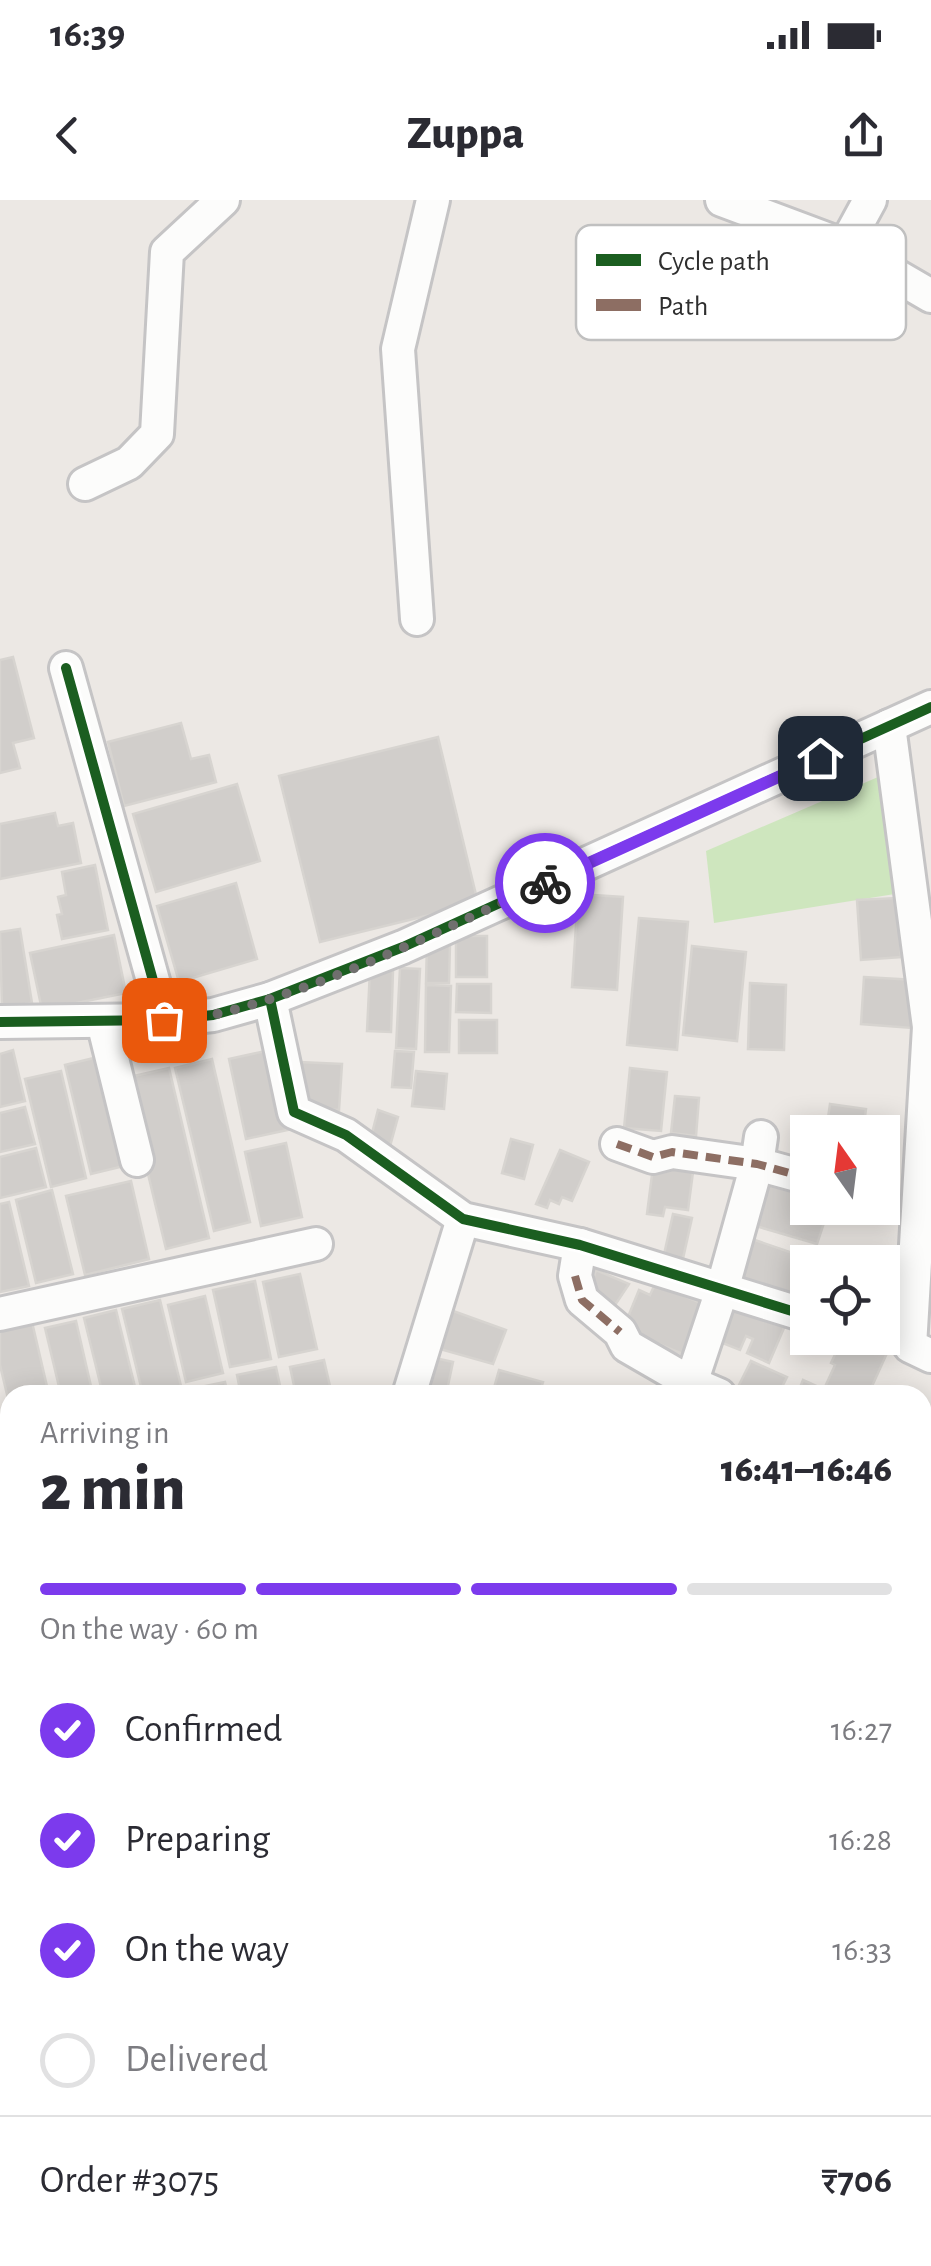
<!DOCTYPE html>
<meta charset="utf-8">
<style>
:root{--surface:#fff;--page:#f2f2f3;--text:#2b2b33;--muted:#7c7c81;--line:#e1e1e2;--accent:#7c3aed}
body{margin:0;font-family:"Alegreya Sans",sans-serif;background:var(--page);color:var(--text);height:100vh;display:flex;flex-direction:column;font-size:38px;white-space:nowrap}
*{box-sizing:border-box;margin:0}
p{font-size:32px;color:var(--muted)}
.icon{flex:none;width:55px;height:55px;fill:none;stroke:currentColor;stroke-width:2;stroke-linecap:round;stroke-linejoin:round}
.map{position:relative;flex:1;overflow:hidden}
.side{position:absolute;left:0px;top:1185px;width:932px;height:882px;display:flex;flex-direction:column;background:var(--surface);border-radius:30px 30px 0 0;box-shadow:0 5px 25px #0003}
.side>*{flex:none}
.needle{width:65px;rotate:346deg}
.tools{position:absolute;left:790px;top:915px;display:grid;gap:20px}
.tools a{display:grid;place-items:center;width:110px;height:110px;border-radius:0px;background:var(--surface);box-shadow:0 5px 25px #0003;font-size:50px}
.pin{position:absolute;display:grid;place-items:center;width:85px;height:85px;color:#fff;margin:-42px;border-radius:20px;box-shadow:0 5px 15px #0006}
.courier{position:absolute;display:grid;place-items:center;width:100px;height:100px;margin:-50px;border:8px solid #7c3aed;border-radius:50%;background:#fff;color:#222;box-shadow:0 2px 12px #0007}
.summary em{font-style:normal;font-weight:800}
.summary div{display:flex;flex-direction:column-reverse}
.summary{display:flex;align-items:center;justify-content:space-between;height:170px;padding:0 40px}
h1{font-size:65px;font-weight:800;line-height:75px}
.bar{display:grid;grid-template-columns:repeat(4,1fr);gap:15px 10px;align-content:center;height:120px;padding:0 40px}
.bar i{height:12px;border-radius:8px;background:var(--line)}
.bar .current{background:var(--accent)}
.bar p{grid-column:span 4}
.line{display:flex;align-items:center;gap:25px;padding:0 40px;border-top:2px solid var(--line)}
.line div{flex:1}
ol{padding:0 40px;list-style:none}
li{display:flex;align-items:center;gap:30px;height:110px}
li p{margin-inline-start:auto}
li .icon{padding:10px;border-radius:50%;background:var(--accent);color:#fff;stroke-width:4}
li:last-child{color:var(--muted)}
li i{width:55px;height:55px;border:5px solid var(--line);border-radius:50%}
.status{display:flex;justify-content:space-between;align-items:center;height:70px;padding:0 50px;background:var(--surface);direction:ltr}
.status svg{height:28px;fill:currentColor}
header{display:flex;justify-content:space-between;align-items:center;height:130px;padding:0 40px;background:var(--surface);font-size:45px;font-weight:800}
.map>svg:first-child{display:block}
</style>
<div class="status"><b>16:39</b><svg viewBox="0 0 49 12"><path d="M0 12V9h3v3zM5 12V6h3v6zM10 12V3h3v9zM15 12V0h3v12zM26 1h20v11H26zM47 4h2v5h-2z"/></svg></div>
<header><svg class="icon" aria-label="back" viewBox="0 0 24 24"><path d="M15 5l-7 7 7 7"/></svg>Zuppa<svg class="icon" aria-label="share" viewBox="0 0 24 24"><path d="M12 15V3M7 8l5-5 5 5M5 13v7h14v-7"/></svg></header>
<div class="map">
<svg width="931" height="2066" viewBox="0 0 931 2066">
<rect width="100%" height="100%" fill="#ece8e4"/>
<polygon fill="#cee6be" points="878,577 901,693 714,723 706,651"/>
<g fill="#d1cecb" stroke="#d7d4d0" stroke-width="2.5">
<polygon points="13,457 34,538 13,543 20,568 0,573 0,460"/>
<polygon points="181,523 191,559 209,555 216,582 124,606 108,542"/>
<polygon points="438,537 478,703 320,742 279,576"/>
<polygon points="237,584 260,661 156,692 133,614"/>
<polygon points="55,613 58,626 73,623 81,663 0,679 0,624"/>
<polygon points="95,665 108,730 62,739 57,715 62,714 58,697 66,695 62,672"/>
<polygon points="236,683 257,759 179,782 157,706"/>
<polygon points="578,694 623,697 617,790 572,787"/>
<polygon points="897,698 901,757 861,760 857,700"/>
<polygon points="639,718 688,722 677,850 627,845"/>
<polygon points="20,729 32,803 2,808 0,732"/>
<polygon points="114,735 126,793 42,810 30,753"/>
<rect x="456" y="736" width="31" height="41"/>
<polygon points="427,743 450,744 449,783 426,783"/>
<polygon points="692,746 746,752 737,841 683,835"/>
<polygon points="400,768 420,769 416,849 396,848"/>
<polygon points="370,770 393,771 391,832 367,831"/>
<polygon points="864,777 915,780 912,828 861,824"/>
<polygon points="750,783 786,785 784,850 748,849"/>
<polygon points="457,784 491,784 491,813 456,812"/>
<polygon points="426,785 451,786 449,852 425,852"/>
<rect x="459" y="820" width="38" height="33"/>
<polygon points="275,849 292,929 246,939 229,859"/>
<polygon points="13,850 25,901 0,907 0,854"/>
<polygon points="395,851 414,852 411,888 392,887"/>
<polygon points="106,855 132,964 91,974 65,865"/>
<polygon points="212,859 250,1022 214,1031 175,868"/>
<polygon points="299,862 342,864 339,910 296,907"/>
<polygon points="169,868 209,1038 166,1049 125,878"/>
<polygon points="630,868 667,872 661,931 624,928"/>
<polygon points="61,871 86,978 51,987 25,879"/>
<polygon points="416,871 447,874 444,909 412,906"/>
<polygon points="675,896 699,898 696,936 671,933"/>
<polygon points="830,904 866,909 863,932 826,932"/>
<polygon points="25,907 35,944 0,952 0,913"/>
<polygon points="378,910 398,917 389,950 370,941"/>
<polygon points="511,939 533,945 524,979 502,973"/>
<polygon points="286,943 302,1017 261,1026 245,952"/>
<polygon points="36,948 46,987 0,998 0,957"/>
<polygon points="560,950 589,962 572,1001 562,997 559,1004 550,1000 547,1008 536,1004"/>
<polygon points="653,967 693,972 688,1010 665,1007 663,1016 647,1014"/>
<polygon points="764,976 808,990 808,1008 829,1008 817,1044 749,1024"/>
<polygon points="131,981 149,1059 85,1075 66,996"/>
<polygon points="52,990 73,1074 36,1083 16,1000"/>
<polygon points="9,1002 29,1086 0,1092 0,1004"/>
<polygon points="673,1014 692,1018 682,1063 663,1059"/>
<polygon points="746,1037 819,1062 808,1062 808,1103 732,1076"/>
<polygon points="596,1070 629,1084 613,1108 588,1094"/>
<polygon points="300,1074 317,1149 279,1157 263,1082"/>
<polygon points="255,1081 271,1159 230,1167 213,1090"/>
<polygon points="655,1084 706,1105 685,1155 623,1129 639,1090 650,1095"/>
<polygon points="205,1096 223,1173 186,1182 168,1105"/>
<polygon points="882,1097 896,1101 887,1129 882,1127"/>
<polygon points="732,1099 787,1121 769,1163 747,1153 753,1139 746,1136 740,1150 715,1140"/>
<polygon points="160,1100 181,1186 143,1195 122,1109"/>
<polygon points="442,1107 506,1130 493,1164 429,1146"/>
<polygon points="116,1110 137,1195 103,1195 84,1118"/>
<polygon points="76,1121 93,1195 61,1195 45,1128"/>
<polygon points="32,1122 49,1195 10,1195 10,1207 0,1165 0,1130"/>
<polygon points="843,1138 858,1138 888,1151 868,1195 842,1195 825,1187 835,1165 831,1163"/>
<polygon points="426,1156 453,1162 446,1195 419,1189"/>
<polygon points="324,1160 332,1195 296,1195 290,1167"/>
<polygon points="751,1161 787,1177 778,1195 734,1195"/>
<polygon points="276,1167 282,1195 241,1195 237,1175"/>
<polygon points="499,1170 543,1182 539,1195 492,1195"/>
<polygon points="803,1180 836,1195 797,1195"/>
<polygon points="225,1182 228,1195 193,1195 191,1189"/>
<polygon points="922,1322 931,1325 931,1401 922,1397"/>
<polygon points="922,1402 931,1406 931,1449 926,1459 922,1457"/>
<polygon points="0,1473 10,1477 10,1519 0,1540"/>
<polygon points="922,1596 931,1600 931,1625 922,1621"/>
<polygon points="922,1671 931,1674 931,1711 922,1708"/>
<polygon points="931,1772 931,1869 922,1867 922,1804"/>
<polygon points="0,1960 10,1965 10,2022 8,2026 0,2022"/>
<polygon points="10,2054 10,2058 30,2058 45,2066 4,2066"/>
<polygon points="148,2058 191,2058 206,2066 144,2066"/>
<polygon points="391,2058 442,2058 459,2066 386,2066"/>
<polygon points="497,2058 579,2058 574,2066 492,2066"/>
<polygon points="800,2058 852,2058 851,2066 799,2066"/>
</g>
<g fill="none" stroke-linecap="round" stroke-linejoin="round">
<g stroke="#c5c4c5" stroke-width="38">
<g id="minor">
<polyline points="722,0 845,46 931,96"/>
<polyline points="845,46 870,0"/>
<polyline points="85,284 129,263 157,234 167,52 223,0"/>
<polyline points="417,419 398,149 433,0"/>
<polyline points="66,468 164,820"/>
<polyline points="889,526 929,827 931,827"/>
<polyline points="270,799 294,912 346,935 463,1019 580,1045 808,1116"/>
<polyline points="0,822 164,820 213,815 270,799 403,747 931,507"/>
<polyline points="103,822 137,960"/>
<polyline points="929,827 910,1146 931,1156"/>
<polyline points="617,944 653,957 672,952 757,964 808,978"/>
<polyline points="580,1045 575,1076 582,1100 620,1132 627,1146 691,1183 719,1195"/>
<polyline points="0,1114 316,1044"/>
<polyline points="691,1183 722,1090 757,964 761,937"/>
<polyline points="409,1195 463,1019"/>
<polyline points="0,1266 10,1309"/>
<polyline points="922,1296 931,1300"/>
<polyline points="0,1450 10,1452"/>
<polyline points="922,1509 931,1493"/>
<polyline points="922,1710 931,1712"/>
<polyline points="0,1791 10,1771"/>
<polyline points="922,1886 931,1886"/>
<polyline points="0,1928 10,1933"/>
<polyline points="271,2058 288,2066"/>
<polyline points="99,2066 104,2058"/>
<polyline points="355,2066 360,2058"/>
<polyline points="616,2066 620,2058"/>
</g>
</g>
<use href="#minor" stroke="#fcfcfb" stroke-width="32"/>
<g stroke="#8d6e63" stroke-width="8" stroke-dasharray="15 8" stroke-linecap="butt">
<polyline points="617,944 653,957 672,952 757,964 808,978"/>
<polyline points="575,1076 582,1100 620,1132"/>
</g>
<g stroke="#fff" stroke-width="16">
<g id="cycleway">
<polyline points="66,468 164,820"/>
<polyline points="270,799 294,912 346,935 463,1019 580,1045 808,1116"/>
<polyline points="0,822 164,820 213,815 270,799 403,747 931,507"/>
</g>
</g>
<use href="#cycleway" stroke="#1b5e20" stroke-width="10"/>
</g>
<g fill="none" stroke-linecap="round" stroke-linejoin="round">
<path stroke="#706f6e" stroke-width="10" stroke-dasharray="0 18" d="M164 820C182 819 200 818 217 814 328 787 441 730 545 683"/>
<polyline stroke="#7c3aed" stroke-width="12" points="545,683 820,558"/>
</g>
<rect x="576" y="25" width="330" height="115" rx="15" fill="#fff" stroke="#c0c0c0" stroke-width="2.5"/>
<rect x="596" y="54" width="45" height="12" fill="#1b5e20"/>
<rect x="596" y="99" width="45" height="12" fill="#8d6e63"/>
<g font-size="28" fill="#2e2e2e">
<text x="658" y="70">Cycle path</text>
<text x="658" y="115">Path</text>
</g>
</svg>
<div class="tools">
<a><svg class="needle" viewBox="-14 -14 28 28"><path d="M0-13l5 13h-10z" fill="#e53935"/><path d="M0 13l5-13h-10z" fill="#7c7c81"/></svg></a>
<a><svg class="icon" aria-label="locate" viewBox="0 0 24 24"><circle cx="12" cy="12" r="6"/><path d="M12 2v4M12 18v4M2 12h4M18 12h4"/></svg></a>
</div>
<div class="pin" style="left:164px;top:820px;background:#ea580c"><svg class="icon" aria-label="bag" viewBox="0 0 24 24"><path d="M5 8h14l-1 12H6zM9 8a3 3 0 0 1 6 0"/></svg></div>
<div class="pin" style="left:820px;top:558px;background:#1f2937"><svg class="icon" aria-label="home" viewBox="0 0 24 24"><path d="M3 11l9-7 9 7M6 9v11h12V9"/></svg></div>
<div class="courier" style="left:545px;top:683px"><svg class="icon" aria-label="bike" viewBox="0 0 24 24"><circle cx="6" cy="16" r="4"/><circle cx="18" cy="16" r="4"/><path d="M6 16l4-8h5l3 8M10 8l3 8H6M13 5h3"/></svg></div>
<section class="side">
<div class="summary"><div><h1>2 min</h1><p>Arriving in</p></div><em>16:41–16:46</em></div>
<div class="bar"><i class="current"></i><i class="current"></i><i class="current"></i><i></i><p>On the way · 60 m</p></div>
<ol>
<li><svg class="icon" aria-label="check" viewBox="0 0 24 24"><path d="M5 12l5 5 9-10"/></svg>Confirmed<p>16:27</p></li>
<li><svg class="icon" aria-label="check" viewBox="0 0 24 24"><path d="M5 12l5 5 9-10"/></svg>Preparing<p>16:28</p></li>
<li><svg class="icon" aria-label="check" viewBox="0 0 24 24"><path d="M5 12l5 5 9-10"/></svg>On the way<p>16:33</p></li>
<li><i></i>Delivered</li>
</ol>
<div class="line" style="height:130px"><div>Order #3075</div><b>₹706</b></div>
</section>
</div>
